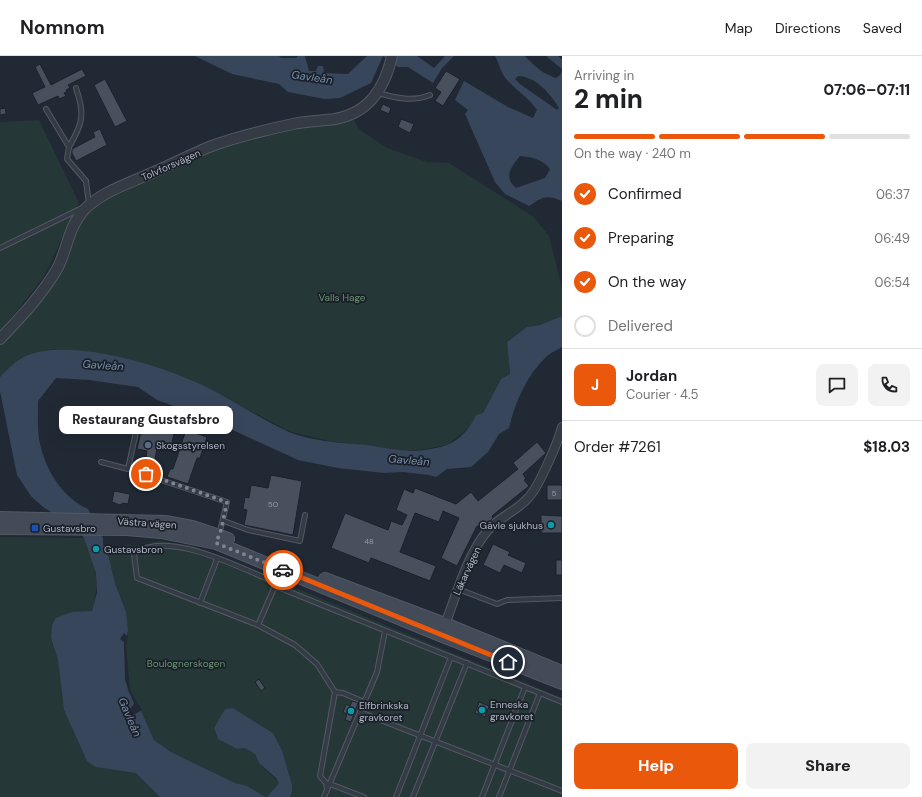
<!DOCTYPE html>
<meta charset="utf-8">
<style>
:root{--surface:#fff;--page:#f2f2f2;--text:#202124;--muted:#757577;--line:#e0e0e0;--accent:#ea580c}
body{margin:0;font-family:"DM Sans",sans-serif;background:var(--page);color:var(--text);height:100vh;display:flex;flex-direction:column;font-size:15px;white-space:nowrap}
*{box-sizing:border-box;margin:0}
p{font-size:13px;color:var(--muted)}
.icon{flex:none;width:22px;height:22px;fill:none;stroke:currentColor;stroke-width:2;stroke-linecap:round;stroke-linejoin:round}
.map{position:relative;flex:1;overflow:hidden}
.side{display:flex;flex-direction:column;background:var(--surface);width:360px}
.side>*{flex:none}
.pin{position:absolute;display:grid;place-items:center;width:34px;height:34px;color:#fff;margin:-17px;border:2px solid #fff;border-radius:50%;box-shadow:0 1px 4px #0007}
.courier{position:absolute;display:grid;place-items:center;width:40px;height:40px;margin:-20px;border:3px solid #ea580c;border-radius:50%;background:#fff;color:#222;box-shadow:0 1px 5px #0007}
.bubble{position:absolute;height:28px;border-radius:8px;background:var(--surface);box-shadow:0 4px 16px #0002;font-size:13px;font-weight:800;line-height:28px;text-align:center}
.overview em{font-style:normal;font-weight:800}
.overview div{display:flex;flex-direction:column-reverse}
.overview{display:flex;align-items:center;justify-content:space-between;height:68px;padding:0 12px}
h1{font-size:26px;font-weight:800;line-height:30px}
.bar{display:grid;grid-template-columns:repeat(4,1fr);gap:6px 4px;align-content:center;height:48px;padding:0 12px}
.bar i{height:5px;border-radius:3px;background:var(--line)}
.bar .on{background:var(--accent)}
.bar p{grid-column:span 4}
.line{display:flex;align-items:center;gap:10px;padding:0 12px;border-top:1px solid var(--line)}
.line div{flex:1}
.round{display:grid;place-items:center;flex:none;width:42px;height:42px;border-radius:8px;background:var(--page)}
ol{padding:0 12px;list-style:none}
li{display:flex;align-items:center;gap:12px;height:44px}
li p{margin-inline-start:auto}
li .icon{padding:4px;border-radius:50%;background:var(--accent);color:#fff;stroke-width:4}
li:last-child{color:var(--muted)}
li i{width:22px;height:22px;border:2px solid var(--line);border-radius:50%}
.button{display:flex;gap:8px;margin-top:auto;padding:8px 12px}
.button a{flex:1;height:46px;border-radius:8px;background:var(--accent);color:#fff;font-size:16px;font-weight:800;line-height:46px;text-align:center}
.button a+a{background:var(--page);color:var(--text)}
header{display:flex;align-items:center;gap:24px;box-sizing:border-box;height:56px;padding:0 20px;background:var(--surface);border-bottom:1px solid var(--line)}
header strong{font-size:19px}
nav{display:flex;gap:22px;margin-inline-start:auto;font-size:14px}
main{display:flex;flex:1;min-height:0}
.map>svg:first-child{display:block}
</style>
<header>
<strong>Nomnom</strong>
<nav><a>Map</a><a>Directions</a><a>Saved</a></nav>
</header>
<main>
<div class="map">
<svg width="562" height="741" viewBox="0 0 562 741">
<rect width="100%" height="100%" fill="#212934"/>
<g fill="#263737">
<polygon points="352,60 359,73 387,92 427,106 449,107 534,161 549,180 562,232 562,260 540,269 527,271 507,286 510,318 501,323 483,357 476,359 472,369 447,389 413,395 329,385 291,376 193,325 53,293 27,300 0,321 0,285 40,238 89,149 209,91"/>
<polygon points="39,64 79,147 43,222 0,276 0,66"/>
<path d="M0 481 84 482C95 512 101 523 92 556H72L51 582 58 604 64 654 87 705 137 717 160 741H0Z"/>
<polygon points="159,485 193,490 218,500 562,642 562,741 290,741 292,736 292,729 282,694 273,677 233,652 225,653 214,672 218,683 237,693 245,692 255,698 259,707 279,727 267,741 247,730 235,727 171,696 154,684 142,657 128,635 125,612 126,556 115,527 107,494 124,489 140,490"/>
</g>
<g fill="#38465c" fill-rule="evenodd">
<polygon points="195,0 279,0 281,2 296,2 298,0 305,0 309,15 316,15 318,10 323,10 324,17 348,18 367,0 417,0 434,12 445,0 454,0 442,12 433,27 408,11 398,11 383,0 371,27 340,42 325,43 288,36 279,28 232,18"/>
<path d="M495 0H525C534 10 543 18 556 22L560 19 562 14V145C547 138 542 141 529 150L505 138 495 126 465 58 468 54 455 44 464 25 508 51 533 62 537 54C528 40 513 33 504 20 501 16 499 7 495 0ZM518 20C536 21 550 37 559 52L557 54 520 28 515 23ZM520 100C532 101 542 103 550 113L545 122 516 132C503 121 511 111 520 100Z"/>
<polygon points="546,0 558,0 562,4 562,13"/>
<path d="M562 260V291C557 294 550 297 546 301 527 319 515 346 509 372L499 378 488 396 471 411 447 413 436 421 429 419 403 416 384 417 338 412 298 404 202 360 157 344 138 331 89 324 56 322 38 345C38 359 37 375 40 388 46 415 63 442 88 453L103 482V489L107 494 115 527 126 556 128 574 124 590 128 635 142 657 154 684 171 696 235 727 247 730 266 741H160L136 717 96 711 87 705 64 654 58 604 51 582 52 569 56 562 72 556 92 555 97 537 96 517 84 482 75 471 43 451 31 440 17 419 0 335V321C8 313 15 305 26 300 67 282 153 307 193 325 226 339 256 361 289 376 309 385 344 387 367 389 381 391 397 394 412 395 419 395 440 392 447 389 460 384 471 371 476 359L483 357 501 323 510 318 507 286 527 271 540 269Z"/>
<polygon points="233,652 273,677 282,694 292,729 292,736 290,741 267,741 279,727 276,722 259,707 255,698 245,692 237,693 218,683 214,672 225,653"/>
</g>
<polygon fill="#212934" points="124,577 128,581 126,590 130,634 142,654 130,661 127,656 134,648 125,624 124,586 120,583"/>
<g fill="#48505e" stroke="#1c222b">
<polygon points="40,8 51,29 82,13 86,20 68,29 70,32 66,34 67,36 64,37 66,40 59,43 58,40 38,49 32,37 45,31 35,11"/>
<polygon points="446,15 460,23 443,50 435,45 441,36 435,32"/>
<polygon points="105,23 127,65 115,71 94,29"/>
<polygon points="383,48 391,52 389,58 380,54"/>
<polygon points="5,52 6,58 0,59 0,53"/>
<polygon points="401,63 414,68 410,77 398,71"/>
<polygon points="100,73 107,89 76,105 72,97 72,93 95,81 93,76"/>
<polygon points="130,351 136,353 134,358 129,357"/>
<polygon points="125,361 132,363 130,369 124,367"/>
<polygon points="142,371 174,377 171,392 161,390 160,392 157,392 154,409 145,407 147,395 137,393"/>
<polygon points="186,374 207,381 200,402 197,402 188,428 167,421 170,413 173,413"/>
<polygon points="537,386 546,397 523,418 526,423 524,424 529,430 492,460 493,462 482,473 477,470 457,510 441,502 459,462 443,455 439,466 415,457 400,496 436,510 430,525 371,502 369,507 331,492 345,457 388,474 391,465 402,469 407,459 396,454 404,433 413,437 415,432 456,448 471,436 478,445 518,413 513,407"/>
<polygon points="271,419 302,425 293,479 244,469 247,454 243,453 245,441 249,442 251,429 268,432"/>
<rect x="547" y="429" width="15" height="15"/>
<polygon points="114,435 130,438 128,448 123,447 120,449 112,446"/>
<polygon points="541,459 562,460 562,477 541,477"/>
<polygon points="493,488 510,496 508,499 526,507 522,517 504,509 500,517 483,509"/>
<rect x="556" y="504" width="6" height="15"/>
<polygon points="259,623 265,632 261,635 255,626"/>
<polygon points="352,645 358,647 351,666 345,664 347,658 343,656 346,648 350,650"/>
<polygon points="479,646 489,650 485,661 475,657"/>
</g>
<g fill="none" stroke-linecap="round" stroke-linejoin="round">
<g stroke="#525963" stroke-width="6">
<g id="service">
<path d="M378 37C396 42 412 46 430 39"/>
<polyline points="46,53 69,91 67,103 86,125 89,148"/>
<path d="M69 91C83 67 85 58 76 32"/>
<polyline points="0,192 82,152"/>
<polyline points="101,406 128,413 227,446 219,479"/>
<polyline points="128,413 139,362 174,369"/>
<polyline points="224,465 248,474 300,485 305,459"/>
<polyline points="458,533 497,548 507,544 562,542"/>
<polyline points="200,547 217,503"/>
<polyline points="258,569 275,530"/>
<polyline points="335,636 343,637 364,646"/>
<polyline points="360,656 562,735"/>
<polyline points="330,728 364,741"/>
<path d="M327 733 326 727 320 720 335 636 317 608 295 589 258 569 137 522 134 498C165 474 232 508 263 521L270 524 275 530 562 646"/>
<polyline points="324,741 377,616 385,575"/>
<polyline points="396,741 451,601"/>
<polyline points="413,741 467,607"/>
<polyline points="482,741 525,631"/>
<polyline points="499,741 540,637"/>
</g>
</g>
<g stroke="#525963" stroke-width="10">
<path id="minor" d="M444 571C456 541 466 500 488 474 499 461 517 455 528 442 539 431 558 386 562 371"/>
</g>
<g stroke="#525963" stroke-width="12">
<path id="tertiary" d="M0 283C20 262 42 239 57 213 67 195 68 172 83 155 100 136 130 127 154 116 172 108 190 99 209 91 236 81 265 74 293 68 307 65 321 65 335 63 370 57 385 31 392 0"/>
</g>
<g stroke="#525963" stroke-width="14">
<g id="secondary">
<polyline points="0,462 165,466 192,471 228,483"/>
<polyline points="0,472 127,473 161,476 216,487 440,579 562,627"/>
<polyline points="325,523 445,568 562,616"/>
</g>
</g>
<use href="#service" stroke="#343b45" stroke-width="4"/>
<use href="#minor" stroke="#343b45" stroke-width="8"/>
<use href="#tertiary" stroke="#343b45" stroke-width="10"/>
<use href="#secondary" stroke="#434a58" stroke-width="12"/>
</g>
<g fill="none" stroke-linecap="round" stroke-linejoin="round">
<polyline stroke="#7d8590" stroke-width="4" stroke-dasharray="0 7.2" points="146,418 227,446 221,474 216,487 283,514"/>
<polyline stroke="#ea580c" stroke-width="5" points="283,514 508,606"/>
</g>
<circle fill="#5c6f8a" stroke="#1a2029" stroke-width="1.5" cx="148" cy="389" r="4"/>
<g fill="#0f9aa8" stroke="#1a2029" stroke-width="1.5">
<circle cx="551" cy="469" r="4"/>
<circle cx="96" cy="493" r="4"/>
<circle cx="482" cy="654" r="4"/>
<circle cx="351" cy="655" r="4"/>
</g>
<rect fill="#1a4fb4" stroke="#1a2029" stroke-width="1.5" x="31" y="468" width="8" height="8" rx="2"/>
<g text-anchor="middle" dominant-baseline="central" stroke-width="3.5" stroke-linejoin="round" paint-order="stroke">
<g font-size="8" fill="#959ca9">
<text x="554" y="437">5</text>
<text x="273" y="448">50</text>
<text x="369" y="485">48</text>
</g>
<g font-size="10" fill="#afb6c2" stroke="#1a2029">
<text transform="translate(171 109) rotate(-24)">Tolvforsvägen</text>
<text transform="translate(147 467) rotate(4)">Västra vägen</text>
<text transform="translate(467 515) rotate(-65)">Läkarvägen</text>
</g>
<g font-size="10" fill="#699072" stroke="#1a2029">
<text x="342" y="241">Valls Hage</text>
<text x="186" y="607">Boulognerskogen</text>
</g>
<g font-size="10" fill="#afb6c2" stroke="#1a2029" text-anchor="start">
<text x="156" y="389">Skogsstyrelsen</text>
<text x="543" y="469" text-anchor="end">Gävle sjukhus</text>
<text x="43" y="472">Gustavsbro</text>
<text x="104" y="493">Gustavsbron</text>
<text x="490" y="648">Enneska<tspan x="490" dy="12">gravkoret</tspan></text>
<text x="359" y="649">Elfbrinkska<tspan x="359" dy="12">gravkoret</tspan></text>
</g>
<g font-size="11" font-style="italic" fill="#798da8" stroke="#1a2029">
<text transform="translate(312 21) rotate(8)">Gavleån</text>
<text transform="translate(103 309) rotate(4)">Gavleån</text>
<text transform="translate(409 404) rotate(5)">Gavleån</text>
<text transform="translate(130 661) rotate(67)">Gavleån</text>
</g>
</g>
</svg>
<div class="pin" style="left:146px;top:418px;background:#ea580c"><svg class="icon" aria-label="bag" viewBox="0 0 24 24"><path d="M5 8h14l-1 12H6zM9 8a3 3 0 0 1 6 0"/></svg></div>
<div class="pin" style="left:508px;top:606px;background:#1f2937"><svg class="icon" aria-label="home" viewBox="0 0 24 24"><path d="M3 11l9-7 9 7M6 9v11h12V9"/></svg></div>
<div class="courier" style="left:283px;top:514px"><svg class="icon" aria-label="car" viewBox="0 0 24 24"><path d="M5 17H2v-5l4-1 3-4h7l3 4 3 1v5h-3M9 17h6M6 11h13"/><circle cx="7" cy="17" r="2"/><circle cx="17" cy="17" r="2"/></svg></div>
<div class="bubble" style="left:59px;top:350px;width:174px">Restaurang Gustafsbro</div>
</div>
<section class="side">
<div class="overview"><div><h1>2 min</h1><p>Arriving in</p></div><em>07:06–07:11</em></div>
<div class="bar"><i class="on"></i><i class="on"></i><i class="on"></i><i></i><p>On the way · 240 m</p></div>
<ol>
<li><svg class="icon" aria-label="check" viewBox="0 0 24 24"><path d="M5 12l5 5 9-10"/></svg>Confirmed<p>06:37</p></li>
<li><svg class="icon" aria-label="check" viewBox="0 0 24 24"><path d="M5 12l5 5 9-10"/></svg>Preparing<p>06:49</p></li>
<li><svg class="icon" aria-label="check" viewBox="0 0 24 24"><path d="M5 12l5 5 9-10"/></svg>On the way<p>06:54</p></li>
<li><i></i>Delivered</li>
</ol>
<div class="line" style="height:72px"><b class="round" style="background:var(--accent);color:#fff">J</b><div><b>Jordan</b><p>Courier · 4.5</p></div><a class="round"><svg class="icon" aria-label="chat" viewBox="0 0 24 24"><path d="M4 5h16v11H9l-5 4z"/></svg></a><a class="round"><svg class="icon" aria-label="phone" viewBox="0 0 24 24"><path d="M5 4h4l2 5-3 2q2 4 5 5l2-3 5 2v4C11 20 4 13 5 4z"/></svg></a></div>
<div class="line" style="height:52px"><div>Order #7261</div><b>$18.03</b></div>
<div class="button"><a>Help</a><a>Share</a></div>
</section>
</main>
